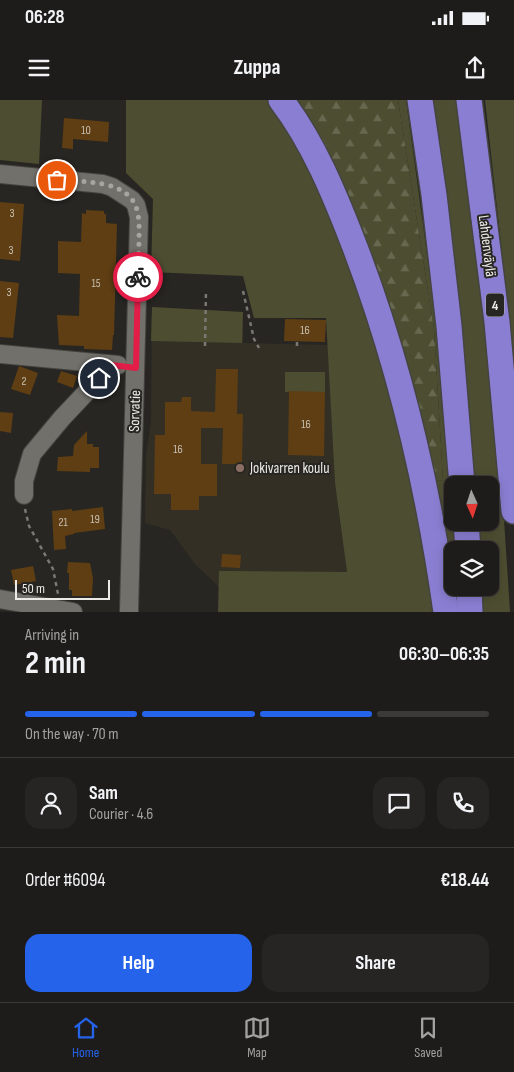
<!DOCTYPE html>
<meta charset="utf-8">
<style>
:root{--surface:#1e1c1a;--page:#262523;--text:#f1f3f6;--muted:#a1a1a2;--line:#3c3a39;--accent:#2563eb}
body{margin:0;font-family:"Sofia Sans Condensed",sans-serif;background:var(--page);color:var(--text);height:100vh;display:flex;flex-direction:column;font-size:19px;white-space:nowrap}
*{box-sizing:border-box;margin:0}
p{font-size:16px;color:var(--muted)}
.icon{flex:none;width:28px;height:28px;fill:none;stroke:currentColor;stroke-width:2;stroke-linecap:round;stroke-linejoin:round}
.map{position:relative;height:512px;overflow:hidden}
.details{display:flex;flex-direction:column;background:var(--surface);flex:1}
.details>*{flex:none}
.needle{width:32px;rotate:177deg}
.fabs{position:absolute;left:444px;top:376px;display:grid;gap:10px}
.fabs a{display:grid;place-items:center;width:55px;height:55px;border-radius:10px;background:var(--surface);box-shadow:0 2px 12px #0003,0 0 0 1px var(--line);font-size:25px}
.scale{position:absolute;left:15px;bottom:12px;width:95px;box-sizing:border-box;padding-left:5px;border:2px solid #ebeae7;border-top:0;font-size:14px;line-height:18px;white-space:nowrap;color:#ebeae7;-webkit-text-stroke:4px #282622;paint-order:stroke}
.pin{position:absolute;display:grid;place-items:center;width:42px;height:42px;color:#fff;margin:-21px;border:2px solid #fff;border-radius:50%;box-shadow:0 1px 5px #0007}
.courier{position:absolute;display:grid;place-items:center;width:50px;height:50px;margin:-25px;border:4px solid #e11d48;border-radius:50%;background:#fff;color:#222;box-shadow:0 1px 6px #0007}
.headline em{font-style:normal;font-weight:700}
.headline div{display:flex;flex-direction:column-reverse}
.headline{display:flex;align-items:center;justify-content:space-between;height:85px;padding:0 25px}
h1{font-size:32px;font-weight:700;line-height:38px}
.bar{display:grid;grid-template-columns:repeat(4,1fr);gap:8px 5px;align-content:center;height:60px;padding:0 25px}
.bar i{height:6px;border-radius:4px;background:var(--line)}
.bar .on{background:var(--accent)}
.bar p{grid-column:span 4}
.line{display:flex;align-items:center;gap:12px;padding:0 25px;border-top:1px solid var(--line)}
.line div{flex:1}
.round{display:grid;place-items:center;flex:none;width:52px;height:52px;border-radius:15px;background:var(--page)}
.action{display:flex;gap:10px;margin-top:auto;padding:10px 25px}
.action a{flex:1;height:58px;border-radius:15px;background:var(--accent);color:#fff;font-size:20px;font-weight:700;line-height:58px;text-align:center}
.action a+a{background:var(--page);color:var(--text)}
.status{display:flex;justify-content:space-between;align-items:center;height:35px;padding:0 25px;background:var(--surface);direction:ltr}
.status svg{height:14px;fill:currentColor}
header{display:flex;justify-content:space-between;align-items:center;height:65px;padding:0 25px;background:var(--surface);font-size:22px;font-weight:700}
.menu{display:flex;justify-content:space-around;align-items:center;height:70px;border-top:1px solid var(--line);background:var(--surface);font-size:14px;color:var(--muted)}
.menu a{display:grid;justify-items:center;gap:2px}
.menu .on{color:var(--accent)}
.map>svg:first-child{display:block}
</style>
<div class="status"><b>06:28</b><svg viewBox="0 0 49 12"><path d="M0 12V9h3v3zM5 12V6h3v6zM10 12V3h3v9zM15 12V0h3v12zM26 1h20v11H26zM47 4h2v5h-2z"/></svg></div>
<header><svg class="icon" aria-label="menu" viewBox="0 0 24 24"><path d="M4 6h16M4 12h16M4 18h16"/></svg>Zuppa<svg class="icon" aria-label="share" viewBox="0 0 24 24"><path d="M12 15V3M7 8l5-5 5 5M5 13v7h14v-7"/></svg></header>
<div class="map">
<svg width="514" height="512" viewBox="0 0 514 512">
<defs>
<pattern id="forest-firs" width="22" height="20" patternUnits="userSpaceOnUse" patternTransform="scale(1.25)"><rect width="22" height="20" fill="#4d4e31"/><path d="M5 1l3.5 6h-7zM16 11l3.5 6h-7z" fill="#67684f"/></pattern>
</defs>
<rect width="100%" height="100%" fill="#282622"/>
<polygon fill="#332f25" points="152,207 243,212 243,243 328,245 335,383 347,473 219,512 219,487 195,464 170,430 145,423 146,354 151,323"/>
<g fill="#4d4e31">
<polygon points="0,0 42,0 39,64 0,60"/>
<polygon points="126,0 273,0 326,97 399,304 435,508 420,435 434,512 218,512 219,471 347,472 335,383 326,218 254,218 243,176 151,172 153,99 126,73"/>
<polygon points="398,0 406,0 438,235 455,450 452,450 452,488 458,488 459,512 451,512 439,428 417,331 432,381 443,380 434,229"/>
<polygon points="433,0 459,0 498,328 510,512 483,512 482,488 490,488 490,450 480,450 477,423 490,422 490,385 475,385 464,257"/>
<polygon points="485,0 514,0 514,280 505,179"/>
<polygon points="152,207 243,212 242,243 151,241"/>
<rect x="285" y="272" width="40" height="20"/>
</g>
<polygon fill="url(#forest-firs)" points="289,0 398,0 434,229 443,380 432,381"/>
<g fill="#5f3e13">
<polygon points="64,18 109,22 108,42 73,39 73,49 62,48"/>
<polygon points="0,102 24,104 20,161 0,159"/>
<polygon points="86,110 104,111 104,114 106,114 106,123 117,124 114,235 113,235 112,250 84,249 84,246 59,245 57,215 79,216 80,174 58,173 58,141 81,142 82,113 86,114"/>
<polygon points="0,181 19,183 13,238 0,237"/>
<polygon points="285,219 326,220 325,242 284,241"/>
<polygon points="19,266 38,273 30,295 11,289"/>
<polygon points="216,269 238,269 237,314 243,314 242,364 222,364 223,328 201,328 201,364 217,364 217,396 199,396 199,410 171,410 171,394 154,394 155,335 165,335 165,302 181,302 182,297 191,297 191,311 215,312"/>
<polygon points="61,271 77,276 73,288 57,282"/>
<polygon points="289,291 325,292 324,356 288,355"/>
<polygon points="0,312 13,313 11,333 0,331"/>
<polygon points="87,331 87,344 93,344 93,347 99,347 99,368 90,368 90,372 57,371 58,357 73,356 74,345"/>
<polygon points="103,407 105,429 74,433 74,434 65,436 66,449 54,450 52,411 72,409 72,411"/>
<polygon points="222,454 241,455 240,468 221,467"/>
<polygon points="68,462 90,463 93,478 92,496 72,496 72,490 69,490 69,473 67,473"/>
<polygon points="33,466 36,481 14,485 11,470"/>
</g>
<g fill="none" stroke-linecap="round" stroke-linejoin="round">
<g stroke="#454440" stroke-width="20">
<g id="minor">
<polyline points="0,74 103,84 112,87 132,100 136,105 139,117 129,512"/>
<polyline points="0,254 118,265"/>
<polyline points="24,395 24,381 32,354 62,318 112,265"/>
<polyline points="0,499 73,512"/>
</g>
</g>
<g stroke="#454440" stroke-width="28">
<g id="highway">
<path d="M281 0C313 42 334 93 353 142 399 261 428 385 446 512"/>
<polyline points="420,0 434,95 449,226 462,385"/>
<polyline points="469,0 497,222 514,411"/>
<polyline points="466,422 468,450"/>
<polyline points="469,488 470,512"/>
</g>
</g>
<g stroke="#7a7874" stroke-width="2.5" stroke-dasharray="4 4" stroke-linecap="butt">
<polyline points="243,191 254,239 259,248"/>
<polyline points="297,242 297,249"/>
<polyline points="205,246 206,190"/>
<polyline points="25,409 29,426 53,469 58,494"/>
</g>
<use href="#minor" stroke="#71706a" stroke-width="18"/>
<use href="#highway" stroke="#8a7ed2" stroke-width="25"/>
</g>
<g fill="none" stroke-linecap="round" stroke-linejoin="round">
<path stroke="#a7a5a2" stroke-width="5" stroke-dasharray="0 9" d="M57 80C72 81 88 81 103 84 137 91 140 109 139 138 139 151 138 164 138 177"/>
<polyline stroke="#e11d48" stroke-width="6" points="99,278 112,265 136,268 138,177"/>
</g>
<circle fill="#8d6e63" stroke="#282622" stroke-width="2" cx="240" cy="368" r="5"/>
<g text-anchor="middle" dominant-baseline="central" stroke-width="4" stroke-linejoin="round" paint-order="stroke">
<g font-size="12" fill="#c8bfb2">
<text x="86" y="30">10</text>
<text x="12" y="113">3</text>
<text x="11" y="150">3</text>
<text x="96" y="183">15</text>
<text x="9" y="192">3</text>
<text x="305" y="230">16</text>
<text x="24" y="281">2</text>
<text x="306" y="324">16</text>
<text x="178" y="349">16</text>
<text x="95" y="419">19</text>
<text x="63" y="422">21</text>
</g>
<rect fill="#282622" stroke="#b0afac" stroke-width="1" x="486" y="193.5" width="18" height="23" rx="4"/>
<g font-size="14" font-weight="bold" fill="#ebeae7">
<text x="495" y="205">4</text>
</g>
<g font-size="15" fill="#ebeae7" stroke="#282622">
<text transform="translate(487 146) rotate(83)">Lahdenväylä</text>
<text transform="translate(135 311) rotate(-88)">Sorvatie</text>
</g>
<g font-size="15" fill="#ebeae7" stroke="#282622" text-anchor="start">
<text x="250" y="368">Jokivarren koulu</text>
</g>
</g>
</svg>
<div class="fabs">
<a><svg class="needle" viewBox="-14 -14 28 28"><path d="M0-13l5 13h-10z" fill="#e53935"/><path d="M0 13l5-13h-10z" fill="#a1a1a2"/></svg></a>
<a><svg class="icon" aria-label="layers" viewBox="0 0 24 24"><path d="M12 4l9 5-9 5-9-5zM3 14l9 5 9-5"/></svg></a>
</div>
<div class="scale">50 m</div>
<div class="pin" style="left:57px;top:80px;background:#ea580c"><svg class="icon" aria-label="bag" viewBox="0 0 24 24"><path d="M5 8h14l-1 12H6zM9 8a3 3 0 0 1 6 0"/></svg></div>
<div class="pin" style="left:99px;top:278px;background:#1f2937"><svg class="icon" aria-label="home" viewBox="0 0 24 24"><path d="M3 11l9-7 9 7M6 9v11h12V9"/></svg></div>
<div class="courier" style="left:138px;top:177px"><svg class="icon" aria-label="bike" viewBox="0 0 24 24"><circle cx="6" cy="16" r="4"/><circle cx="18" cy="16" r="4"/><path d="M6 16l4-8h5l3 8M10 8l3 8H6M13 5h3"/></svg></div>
</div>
<section class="details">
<div class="headline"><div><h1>2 min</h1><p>Arriving in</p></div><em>06:30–06:35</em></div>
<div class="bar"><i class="on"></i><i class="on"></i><i class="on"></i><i></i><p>On the way · 70 m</p></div>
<div class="line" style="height:90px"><a class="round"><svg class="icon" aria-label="person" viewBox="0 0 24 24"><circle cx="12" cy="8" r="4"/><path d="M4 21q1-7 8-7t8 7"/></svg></a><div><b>Sam</b><p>Courier · 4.6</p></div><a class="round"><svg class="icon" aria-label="chat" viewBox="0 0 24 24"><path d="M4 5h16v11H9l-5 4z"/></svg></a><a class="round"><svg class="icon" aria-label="phone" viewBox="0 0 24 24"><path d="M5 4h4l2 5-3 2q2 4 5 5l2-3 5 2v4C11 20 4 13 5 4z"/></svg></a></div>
<div class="line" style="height:65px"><div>Order #6094</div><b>€18.44</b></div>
<div class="action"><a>Help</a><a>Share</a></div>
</section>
<nav class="menu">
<a class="on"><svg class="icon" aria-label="home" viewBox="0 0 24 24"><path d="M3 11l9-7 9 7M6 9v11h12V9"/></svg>Home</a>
<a><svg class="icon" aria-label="map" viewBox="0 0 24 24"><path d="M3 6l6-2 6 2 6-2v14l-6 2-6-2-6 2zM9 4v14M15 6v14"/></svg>Map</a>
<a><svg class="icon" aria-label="saved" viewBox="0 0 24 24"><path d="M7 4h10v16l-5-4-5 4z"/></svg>Saved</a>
</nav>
